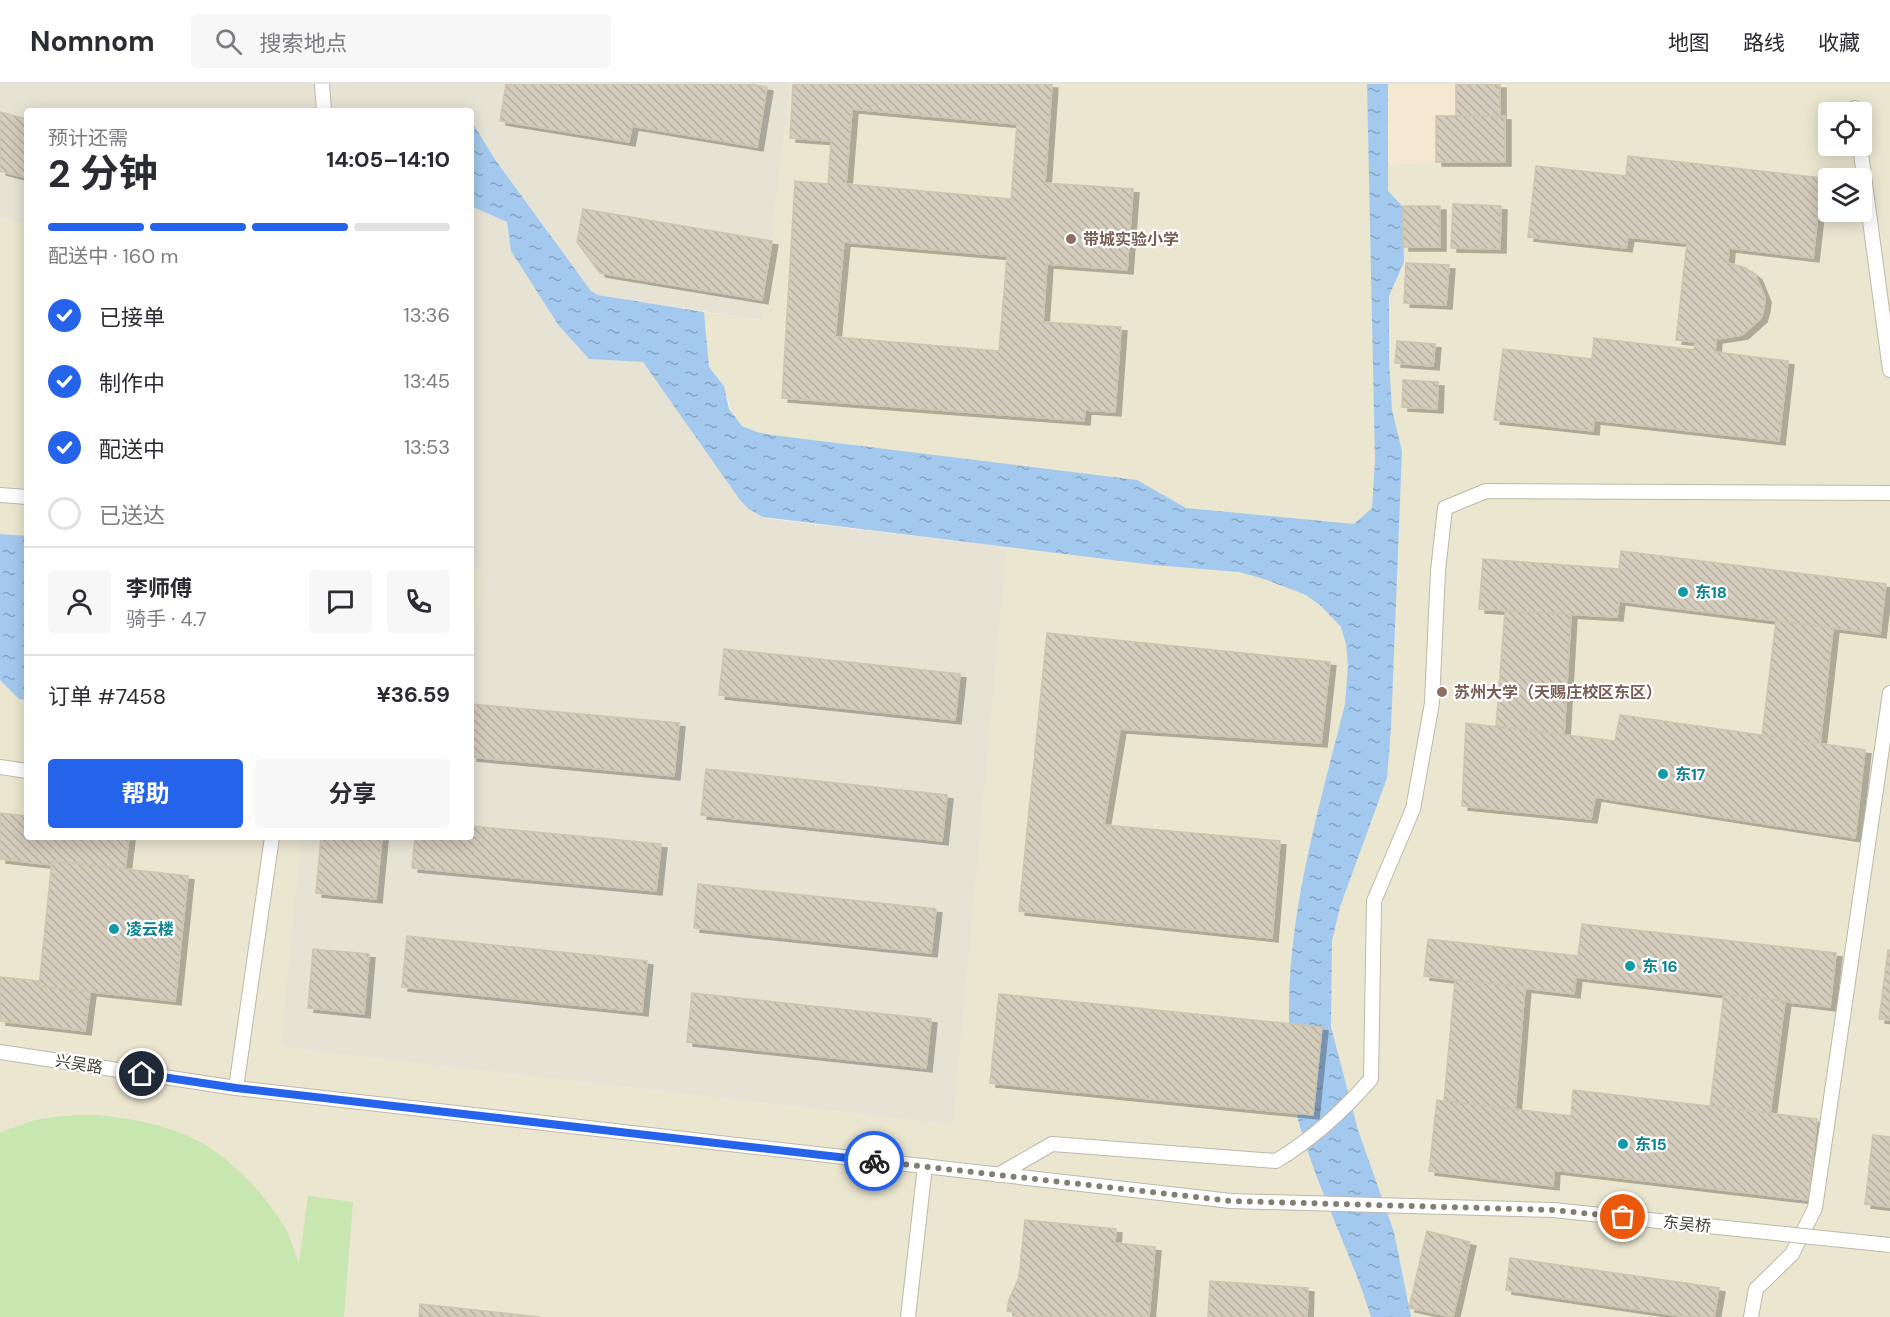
<!DOCTYPE html>
<html lang="zh">
<meta charset="utf-8">
<style>
:root{--surface:#fff;--page:#f7f7f7;--text:#2b2b33;--muted:#7c7c81;--line:#e1e1e2;--accent:#2563eb}
body{margin:0;font-family:"DM Sans","Noto Sans SC",sans-serif;background:var(--page);color:var(--text);height:100vh;display:flex;flex-direction:column;font-size:22px;white-space:nowrap}
*{box-sizing:border-box;margin:0}
p{font-size:20px;color:var(--muted)}
.icon{flex:none;width:33px;height:33px;fill:none;stroke:currentColor;stroke-width:2;stroke-linecap:round;stroke-linejoin:round}
.map{position:relative;flex:1;overflow:hidden}
.drawer{position:absolute;left:24px;top:24px;width:450px;height:732px;display:flex;flex-direction:column;background:var(--surface);border-radius:6px;box-shadow:0 3px 15px #0003}
.drawer>*{flex:none}
.tools{position:absolute;left:1818px;top:18px;display:grid;gap:12px}
.tools a{display:grid;place-items:center;width:54px;height:54px;border-radius:6px;background:var(--surface);box-shadow:0 3px 15px #0003;font-size:30px}
.pin{position:absolute;display:grid;place-items:center;width:51px;height:51px;color:#fff;margin:-26px;border:3px solid #fff;border-radius:50%;box-shadow:0 2px 6px #0007}
.courier{position:absolute;display:grid;place-items:center;width:60px;height:60px;margin:-30px;border:4px solid #2563eb;border-radius:50%;background:#fff;color:#222;box-shadow:0 2px 8px #0007}
.headline em{font-style:normal;font-weight:700}
.headline div{display:flex;flex-direction:column-reverse}
.headline{display:flex;align-items:center;justify-content:space-between;height:102px;padding:0 24px}
h1{font-size:39px;font-weight:700;line-height:45px}
.bar{display:grid;grid-template-columns:repeat(4,1fr);gap:9px 6px;align-content:center;height:72px;padding:0 24px}
.bar i{height:8px;border-radius:4px;background:var(--line)}
.bar .active{background:var(--accent)}
.bar p{grid-column:span 4}
.line{display:flex;align-items:center;gap:15px;padding:0 24px;border-top:2px solid var(--line)}
.line div{flex:1}
.round{display:grid;place-items:center;flex:none;width:63px;height:63px;border-radius:6px;background:var(--page)}
ol{padding:0 24px;list-style:none}
li{display:flex;align-items:center;gap:18px;height:66px}
li p{margin-inline-start:auto}
li .icon{padding:6px;border-radius:50%;background:var(--accent);color:#fff;stroke-width:4}
li:last-child{color:var(--muted)}
li i{width:33px;height:33px;border:3px solid var(--line);border-radius:50%}
.cta{display:flex;gap:12px;margin-top:auto;padding:12px 24px}
.cta a{flex:1;height:69px;border-radius:6px;background:var(--accent);color:#fff;font-size:24px;font-weight:700;line-height:69px;text-align:center}
.cta a+a{background:var(--page);color:var(--text)}
header{display:flex;align-items:center;gap:36px;box-sizing:border-box;height:84px;padding:0 30px;background:var(--surface);border-bottom:2px solid var(--line)}
header strong{font-size:28px}
nav{display:flex;gap:33px;margin-inline-start:auto;font-size:21px}
.search{width:420px;height:54px;background:var(--page);display:flex;align-items:center;gap:15px;box-sizing:border-box;padding:0 21px;border-radius:6px;color:var(--muted);font-size:22px}
.map>svg:first-child{display:block}
</style>
<header>
<strong>Nomnom</strong>
<div class="search"><svg class="icon" aria-label="search" viewBox="0 0 24 24"><circle cx="10" cy="10" r="6"/><path d="M15 15l6 6"/></svg>搜索地点</div>
<nav><a>地图</a><a>路线</a><a>收藏</a></nav>
</header>
<div class="map">
<svg width="1890" height="1233" viewBox="0 0 1890 1233">
<defs>
<pattern id="water-ripples" width="26" height="14" patternUnits="userSpaceOnUse" patternTransform="scale(1.5)"><rect width="26" height="14" fill="#a4c9ee"/><path d="M2 4q2-2 4 0t4 0M15 11q2-2 4 0t4 0" fill="none" stroke="#87a5c2"/></pattern>
<pattern id="building-back-hatch" width="6" height="6" patternUnits="userSpaceOnUse" patternTransform="scale(1.5)"><rect width="6" height="6" fill="#d4ccbc"/><path d="M-1 5l2 2M0 0l6 6M5-1l2 2" fill="none" stroke="#b7b0a2"/></pattern>
<filter id="shadow"><feDropShadow dx="6" dy="4" stdDeviation="0" flood-color="#0004"/></filter>
</defs>
<rect width="100%" height="100%" fill="#f2f0e6"/>
<g fill="#e6e2d4">
<polygon points="0,0 791,0 761,236 598,211 591,207 494,74 471,36 471,27 27,27 27,141 0,133"/>
<polygon points="471,122 507,138 511,167 559,242 589,275 643,278 749,425 771,435 1007,463 953,1041 280,963 301,753 471,753 471,578 484,486 471,484"/>
</g>
<polygon fill="#f4e8d1" points="1388,0 1506,0 1505,78 1436,78 1388,81"/>
<g fill="#ebe6d0" fill-rule="evenodd">
<path d="M791 0H1367L1370 82 1436 78H1505L1506 0H1890V1233H0V133L27 141V753H301L281 963 953 1041 1014 381 772 351 747 345 733 333 724 302 709 283 704 228 761 236ZM1828 28H1862V62H1828ZM1828 94H1862V128H1828Z"/>
<polygon points="471,484 484,486 472,579 471,578"/>
</g>
<path fill="#c8e6b0" d="M96 1031C129 1034 163 1040 194 1055 229 1071 270 1115 287 1148 292 1158 295 1169 299 1179L308 1112 353 1118 344 1233H0V1049C35 1033 58 1031 96 1031Z"/>
<g fill="url(#water-ripples)">
<path d="M1367 0H1388V107L1403 123 1404 178 1389 212V276L1392 326 1402 367 1391 644 1387 694 1340 823 1332 857 1331 943 1358 1046 1394 1148 1411 1233H1371C1349 1162 1312 1096 1295 1023 1292 1007 1292 990 1291 973 1280 852 1316 736 1345 620L1348 581 1346 560 1341 543 1321 522 1306 511 1264 495 1239 488 1154 481 763 433 749 425 740 416 643 278 589 275 559 242 511 167 507 138 471 122V36L494 74 591 207 598 211 704 228 709 283 724 302 729 325 742 342 757 348 772 351 1137 396 1186 424 1354 440 1372 424 1375 376Z"/>
<polygon points="0,450 27,452 27,616 19,615 0,596"/>
</g>
<g fill="url(#building-back-hatch)" stroke="#cec5af" stroke-width="1.5" fill-rule="evenodd" filter="url(#shadow)">
<polygon points="506,0 750,0 767,3 757,63 632,42 629,58 500,37"/>
<path d="M793 0H1052L1045 99 1133 105 1127 186 1047 180 1043 238 1121 243 1115 328 1085 326 1084 337 782 314 795 97 828 100 831 57 790 54ZM852 25 1017 40 1011 115 846 100ZM844 158 1007 172 999 267 835 253Z"/>
<rect x="1456" y="0" width="44" height="32"/>
<polygon points="0,28 27,35 27,94 0,87"/>
<rect x="1436" y="32" width="69" height="46"/>
<polygon points="1628,72 1822,94 1813,174 1729,164 1728,179 1746,184 1756,192 1765,214 1764,223 1761,234 1742,251 1716,255 1715,268 1788,277 1779,357 1594,336 1593,347 1494,336 1503,265 1592,275 1594,254 1694,266 1695,258 1676,256 1687,159 1628,153 1626,164 1528,153 1536,82 1626,92"/>
<polygon points="1453,120 1501,122 1500,165 1451,164"/>
<rect x="1403" y="122" width="37" height="41"/>
<polygon points="583,125 772,157 762,216 600,189 577,158"/>
<polygon points="1406,179 1449,181 1446,221 1404,219"/>
<polygon points="1397,257 1435,260 1433,282 1395,279"/>
<polygon points="1403,296 1438,298 1437,325 1402,323"/>
<polygon points="1621,467 1886,500 1880,550 1619,517 1617,533 1479,525 1483,475 1619,485"/>
<polygon points="1505,527 1571,530 1564,651 1496,642"/>
<polygon points="1776,537 1833,544 1820,660 1762,652"/>
<polygon points="1047,549 1330,578 1321,659 1120,645 1104,741 1280,757 1272,854 1019,827"/>
<polygon points="724,565 960,590 955,636 719,611"/>
<polygon points="471,620 679,639 674,692 471,673"/>
<polygon points="1620,631 1865,666 1855,754 1595,713 1591,735 1462,722 1466,639 1615,657"/>
<polygon points="706,685 947,711 942,757 701,731"/>
<polygon points="0,729 27,732 27,753 129,753 125,785 52,777 52,781 0,775"/>
<polygon points="471,742 661,760 656,807 412,784 415,753 471,753"/>
<polygon points="321,753 382,753 376,815 316,809"/>
<polygon points="52,777 188,792 175,917 39,902"/>
<polygon points="698,800 936,825 931,869 694,844"/>
<polygon points="1582,840 1836,869 1830,923 1576,893 1574,910 1424,892 1428,855 1578,872"/>
<polygon points="407,852 647,877 642,928 402,903"/>
<polygon points="313,865 369,870 364,930 308,924"/>
<polygon points="1888,866 1890,866 1890,936 1879,935"/>
<polygon points="0,893 39,897 39,902 90,908 85,947 0,937"/>
<polygon points="1455,896 1525,903 1515,1026 1444,1017"/>
<polygon points="692,909 931,935 926,984 687,958"/>
<polygon points="999,910 1322,943 1313,1031 990,999"/>
<polygon points="1724,910 1785,917 1770,1029 1710,1022"/>
<polygon points="1573,1006 1817,1035 1808,1116 1554,1086 1553,1102 1429,1087 1437,1016 1571,1032"/>
<polygon points="1873,1051 1890,1053 1890,1123 1865,1120"/>
<polygon points="1025,1136 1116,1145 1115,1159 1155,1163 1149,1233 1015,1233 1015,1228 1007,1227 1009,1216 1019,1193"/>
<polygon points="1427,1147 1470,1158 1453,1233 1409,1224"/>
<polygon points="1510,1174 1719,1204 1714,1233 1688,1233 1506,1206"/>
<polygon points="1210,1197 1308,1204 1307,1233 1208,1233"/>
<polygon points="420,1220 540,1233 419,1233"/>
</g>
<g fill="none" stroke-linecap="round" stroke-linejoin="round">
<g stroke="#beb8a9" stroke-width="16">
<g id="lane">
<polyline points="322,0 324,27"/>
<polyline points="1855,24 1856,28"/>
<polyline points="1860,62 1890,286"/>
<polyline points="0,411 27,413"/>
<polyline points="0,683 27,687"/>
<polyline points="0,968 236,1004 1231,1117"/>
<polyline points="236,1004 272,753"/>
<path d="M998 1091 1052 1060 1276 1077C1311 1056 1344 1026 1371 995L1374 817 1413 725 1432 619 1438 487 1445 424 1486 407 1890 409"/>
<polyline points="908,1233 925,1082"/>
<polyline points="1751,1233 1756,1205 1792,1170 1815,1124 1890,609"/>
</g>
</g>
<use href="#lane" stroke="#fff" stroke-width="14"/>
<g stroke="#beb8a9" stroke-width="16" stroke-linecap="butt">
<polyline id="lane-bridge" points="1231,1117 1553,1126 1890,1161"/>
</g>
<use href="#lane-bridge" stroke="#fff" stroke-width="14"/>
</g>
<g fill="none" stroke-linecap="round" stroke-linejoin="round">
<polyline stroke="#827e73" stroke-width="6" stroke-dasharray="0 10.8" points="874,1077 1231,1117 1553,1126 1623,1133"/>
<polyline stroke="#2563eb" stroke-width="8" points="142,990 236,1004 874,1077"/>
</g>
<g fill="#8d6e63" stroke="#fff" stroke-width="2">
<circle cx="1071" cy="155" r="6"/>
<circle cx="1442" cy="608" r="6"/>
</g>
<g fill="#0f9aa8" stroke="#fff" stroke-width="2">
<circle cx="1683" cy="508" r="6"/>
<circle cx="1663" cy="690" r="6"/>
<circle cx="114" cy="845" r="6"/>
<circle cx="1630" cy="882" r="6"/>
<circle cx="1623" cy="1060" r="6"/>
</g>
<g text-anchor="middle" dominant-baseline="central" stroke-width="4.5" stroke-linejoin="round" paint-order="stroke">
<g font-size="16" font-weight="bold" fill="#785e54" stroke="#fff" text-anchor="start">
<text x="1083" y="155">带城实验小学</text>
<text x="1454" y="608">苏州大学（天赐庄校区东区）</text>
</g>
<g font-size="16" font-weight="bold" fill="#0d838f" stroke="#fff" text-anchor="start">
<text x="1695" y="508">东18</text>
<text x="1675" y="690">东17</text>
<text x="126" y="845">凌云楼</text>
<text x="1642" y="882">东 16</text>
<text x="1635" y="1060">东15</text>
</g>
<g font-size="16" fill="#454035" stroke="#fff">
<text transform="translate(79 980) rotate(9)">兴吴路</text>
<text transform="translate(1687 1140) rotate(6)">东吴桥</text>
</g>
</g>
</svg>
<div class="tools">
<a><svg class="icon" aria-label="locate" viewBox="0 0 24 24"><circle cx="12" cy="12" r="6"/><path d="M12 2v4M12 18v4M2 12h4M18 12h4"/></svg></a>
<a><svg class="icon" aria-label="layers" viewBox="0 0 24 24"><path d="M12 4l9 5-9 5-9-5zM3 14l9 5 9-5"/></svg></a>
</div>
<div class="pin" style="left:1623px;top:1133px;background:#ea580c"><svg class="icon" aria-label="bag" viewBox="0 0 24 24"><path d="M5 8h14l-1 12H6zM9 8a3 3 0 0 1 6 0"/></svg></div>
<div class="pin" style="left:142px;top:990px;background:#1f2937"><svg class="icon" aria-label="home" viewBox="0 0 24 24"><path d="M3 11l9-7 9 7M6 9v11h12V9"/></svg></div>
<div class="courier" style="left:874px;top:1077px"><svg class="icon" aria-label="bike" viewBox="0 0 24 24"><circle cx="6" cy="16" r="4"/><circle cx="18" cy="16" r="4"/><path d="M6 16l4-8h5l3 8M10 8l3 8H6M13 5h3"/></svg></div>
<section class="drawer">
<div class="headline"><div><h1>2 分钟</h1><p>预计还需</p></div><em>14:05–14:10</em></div>
<div class="bar"><i class="active"></i><i class="active"></i><i class="active"></i><i></i><p>配送中 · 160 m</p></div>
<ol>
<li><svg class="icon" aria-label="check" viewBox="0 0 24 24"><path d="M5 12l5 5 9-10"/></svg>已接单<p>13:36</p></li>
<li><svg class="icon" aria-label="check" viewBox="0 0 24 24"><path d="M5 12l5 5 9-10"/></svg>制作中<p>13:45</p></li>
<li><svg class="icon" aria-label="check" viewBox="0 0 24 24"><path d="M5 12l5 5 9-10"/></svg>配送中<p>13:53</p></li>
<li><i></i>已送达</li>
</ol>
<div class="line" style="height:108px"><a class="round"><svg class="icon" aria-label="person" viewBox="0 0 24 24"><circle cx="12" cy="8" r="4"/><path d="M4 21q1-7 8-7t8 7"/></svg></a><div><b>李师傅</b><p>骑手 · 4.7</p></div><a class="round"><svg class="icon" aria-label="chat" viewBox="0 0 24 24"><path d="M4 5h16v11H9l-5 4z"/></svg></a><a class="round"><svg class="icon" aria-label="phone" viewBox="0 0 24 24"><path d="M5 4h4l2 5-3 2q2 4 5 5l2-3 5 2v4C11 20 4 13 5 4z"/></svg></a></div>
<div class="line" style="height:78px"><div>订单 #7458</div><b>¥36.59</b></div>
<div class="cta"><a>帮助</a><a>分享</a></div>
</section>
</div>
